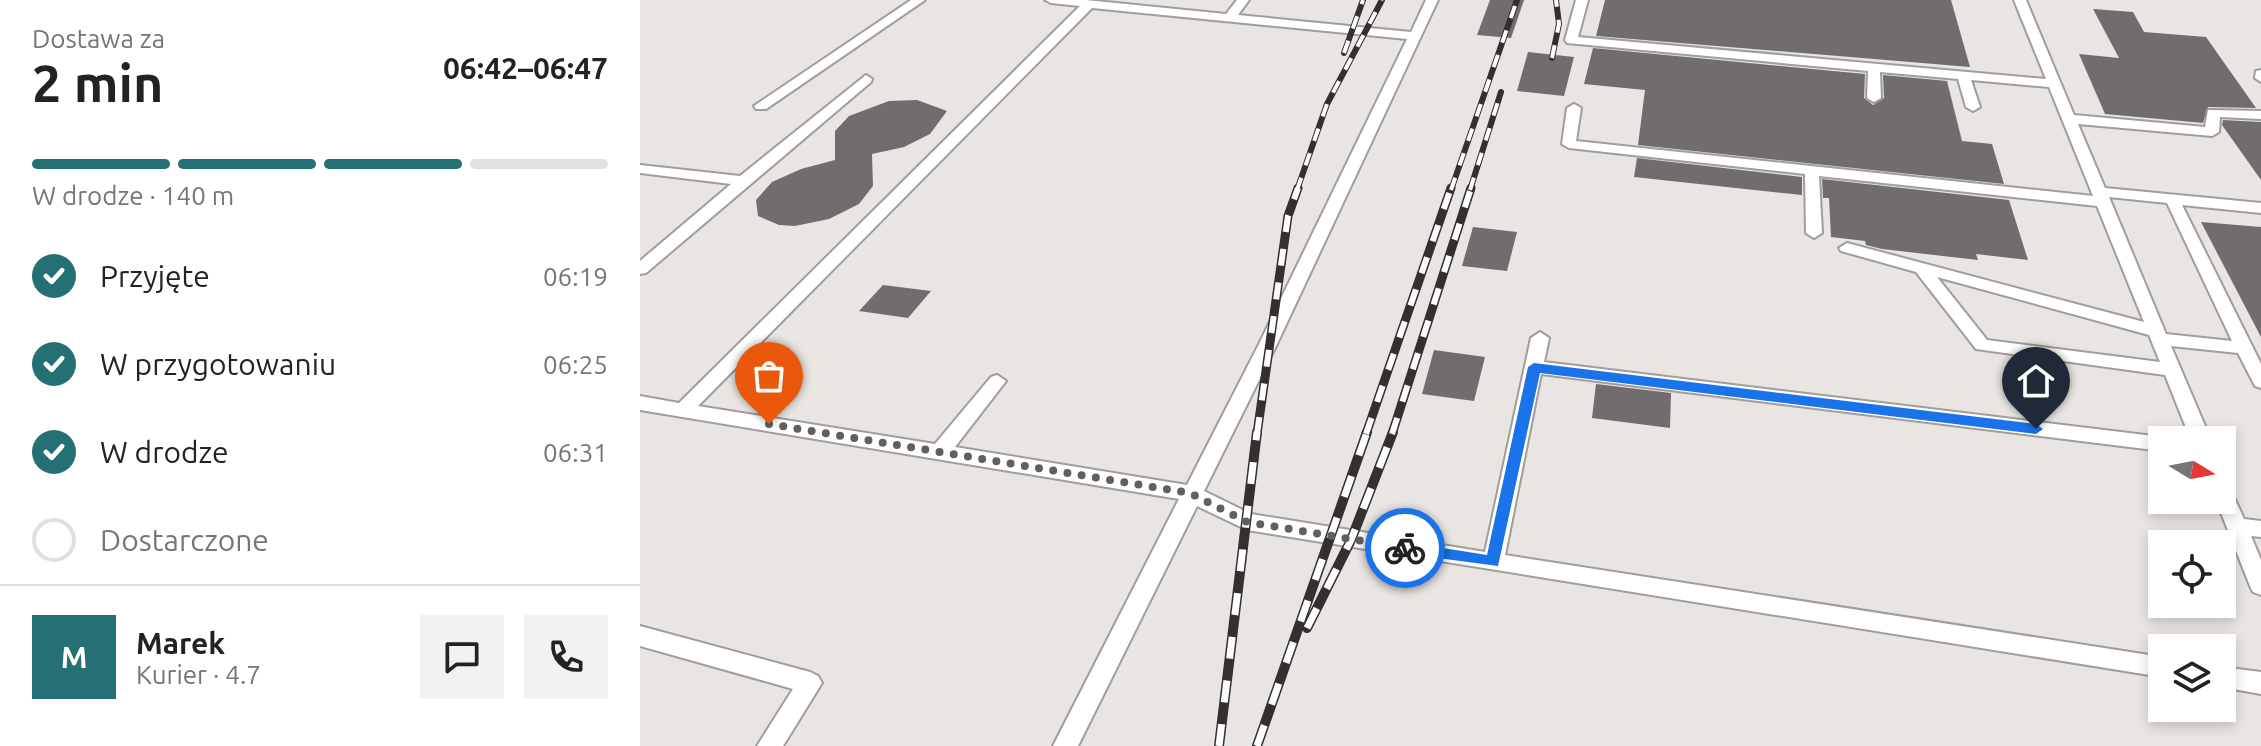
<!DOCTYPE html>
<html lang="pl">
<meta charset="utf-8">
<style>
:root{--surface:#fff;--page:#f2f2f2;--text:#222;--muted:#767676;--line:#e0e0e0;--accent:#257074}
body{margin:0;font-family:Ubuntu,sans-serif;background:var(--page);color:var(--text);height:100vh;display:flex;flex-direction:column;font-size:30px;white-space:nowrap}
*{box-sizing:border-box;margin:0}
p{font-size:26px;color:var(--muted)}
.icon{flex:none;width:44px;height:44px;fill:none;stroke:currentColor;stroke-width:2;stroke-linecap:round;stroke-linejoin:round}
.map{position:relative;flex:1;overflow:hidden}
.drawer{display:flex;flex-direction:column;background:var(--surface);width:640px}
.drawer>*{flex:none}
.needle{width:52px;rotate:100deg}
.controls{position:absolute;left:1508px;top:426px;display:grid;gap:16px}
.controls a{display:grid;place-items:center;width:88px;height:88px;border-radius:0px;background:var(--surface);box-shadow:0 4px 12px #0003;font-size:40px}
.pin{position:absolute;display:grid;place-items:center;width:68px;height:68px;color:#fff;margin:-82px -34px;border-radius:50% 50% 50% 0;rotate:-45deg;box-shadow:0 0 8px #0007}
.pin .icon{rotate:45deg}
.courier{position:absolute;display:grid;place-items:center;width:80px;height:80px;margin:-40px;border:6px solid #1a73e8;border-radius:50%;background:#fff;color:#222;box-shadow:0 2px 10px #0007}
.head em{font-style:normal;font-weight:700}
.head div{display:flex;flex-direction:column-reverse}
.head{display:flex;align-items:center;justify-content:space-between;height:136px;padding:0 32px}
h1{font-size:52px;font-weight:700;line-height:60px}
.bar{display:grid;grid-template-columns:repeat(4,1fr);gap:12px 8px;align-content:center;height:96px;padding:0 32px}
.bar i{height:10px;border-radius:6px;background:var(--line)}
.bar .selected{background:var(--accent)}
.bar p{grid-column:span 4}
.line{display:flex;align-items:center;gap:20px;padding:0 32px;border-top:2px solid var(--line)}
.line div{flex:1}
.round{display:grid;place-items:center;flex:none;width:84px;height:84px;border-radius:0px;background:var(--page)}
ol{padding:0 32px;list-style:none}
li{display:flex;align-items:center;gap:24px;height:88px}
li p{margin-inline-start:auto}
li .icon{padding:8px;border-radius:50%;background:var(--accent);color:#fff;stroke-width:4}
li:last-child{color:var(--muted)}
li i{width:44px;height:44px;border:4px solid var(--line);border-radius:50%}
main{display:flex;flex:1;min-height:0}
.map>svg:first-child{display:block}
</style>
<main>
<section class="drawer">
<div class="head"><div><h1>2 min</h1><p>Dostawa za</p></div><em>06:42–06:47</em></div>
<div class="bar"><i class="selected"></i><i class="selected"></i><i class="selected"></i><i></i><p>W drodze · 140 m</p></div>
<ol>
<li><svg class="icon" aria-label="check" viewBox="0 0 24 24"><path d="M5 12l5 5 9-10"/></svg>Przyjęte<p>06:19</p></li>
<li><svg class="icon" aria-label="check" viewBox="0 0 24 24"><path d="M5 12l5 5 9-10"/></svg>W przygotowaniu<p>06:25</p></li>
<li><svg class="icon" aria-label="check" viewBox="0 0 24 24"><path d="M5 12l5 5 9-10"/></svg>W drodze<p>06:31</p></li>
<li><i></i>Dostarczone</li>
</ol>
<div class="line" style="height:144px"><b class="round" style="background:var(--accent);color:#fff">M</b><div><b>Marek</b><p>Kurier · 4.7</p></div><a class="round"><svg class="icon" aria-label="chat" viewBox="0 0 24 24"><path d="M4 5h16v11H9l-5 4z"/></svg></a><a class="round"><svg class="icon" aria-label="phone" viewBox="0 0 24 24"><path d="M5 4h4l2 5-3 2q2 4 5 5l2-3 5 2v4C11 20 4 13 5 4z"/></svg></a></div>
</section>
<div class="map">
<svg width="1621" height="746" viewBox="0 0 1621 746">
<rect width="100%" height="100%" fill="#e9e5e2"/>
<g fill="#716c6e">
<polygon points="850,0 884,0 871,38 837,35"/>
<polygon points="965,0 1311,0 1330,67 956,36"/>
<polygon points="1453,9 1493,12 1504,32 1566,37 1616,108 1568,107 1563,123 1465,114 1439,54 1479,58"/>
<polygon points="953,48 1225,74 1224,98 1233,105 1244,98 1243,75 1307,81 1322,141 1352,144 1364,184 998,145 1005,90 944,84"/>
<polygon points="888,52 934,57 924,96 877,91"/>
<polygon points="277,100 307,111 290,134 264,147 232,154 233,186 219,204 189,219 155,226 139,225 118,216 116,200 132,182 161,169 195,160 195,131 209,116 249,101"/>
<polygon points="1583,120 1621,122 1621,180 1582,125"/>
<polygon points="997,158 1162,177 1162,195 994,177"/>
<polygon points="1182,179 1369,200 1388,260 1336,254 1338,260 1242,249 1226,245 1225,241 1191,237 1189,198 1183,198"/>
<polygon points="1561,222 1621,227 1621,337"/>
<polygon points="833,227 877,232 867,271 822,266"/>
<polygon points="243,285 291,291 268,318 219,311"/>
<polygon points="794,350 845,357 834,401 782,394"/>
<polygon points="956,384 1031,393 1030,428 952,418"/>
</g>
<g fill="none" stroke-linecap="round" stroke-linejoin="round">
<g stroke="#a19d9a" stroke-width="4">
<g id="lane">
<polygon points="271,0 285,0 126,109 116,109 114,106"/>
<path d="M405 0H446L586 14 597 0H609L598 15 771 32 786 0H798L637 344 564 491 611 514 845 552 891 338 900 332 909 338 904 362 1522 437 1529 440H1522V451L901 374 865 555 1522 657V677L607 530 557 506 438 746H413L539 499 0 410V396L39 403 440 6 411 3ZM452 8 767 39 619 344 547 485 315 447 366 381 357 375 351 377 295 444 58 406Z"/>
<path d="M936 0H948L938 37 1406 79 1374 0H1386L1434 115 1565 127 1568 110 1621 111V119L1580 117 1579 132 1572 136 1438 124 1465 188 1621 203V213L1542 205 1621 364V388L1615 386 1598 353 1531 346 1571 440H1551L1525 375 1336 349 1276 272 1201 251 1199 248 1207 243 1504 322 1457 206 1179 176 1182 233 1174 238 1166 233 1165 174 929 148 922 144 927 108 934 104 941 108 936 141 1453 196 1409 87 1331 80 1340 107 1333 111 1326 107 1318 79 1240 72 1241 98 1234 102 1227 98 1228 71 927 43 925 40ZM1469 197 1527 203 1592 341 1526 334ZM1297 277 1509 335 1520 362 1347 340Z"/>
<polygon points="1621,70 1621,82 1615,78 1616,71"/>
<polygon points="226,75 232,79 231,82 6,273 0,274 0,261 91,184 0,173 0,165 100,176"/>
<polygon points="1582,483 1589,486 1604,519 1621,521 1621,537 1611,536 1621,560 1621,595 1613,592 1610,586 1576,500 1582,500"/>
<polygon points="0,626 170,672 178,676 182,683 143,746 117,746 153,689 0,646"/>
<polygon points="1582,667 1621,672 1621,694 1582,687"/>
</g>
</g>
<use href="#lane" fill="#fff" fill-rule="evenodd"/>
<g stroke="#33302f" stroke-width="6">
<g id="rail-far2">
<polyline points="704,53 723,0"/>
<polyline points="912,58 919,24 916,0"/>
<polyline points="657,190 687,104 742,0"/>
<polyline points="811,190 877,0"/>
<polyline points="830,190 861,92"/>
</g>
</g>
<g stroke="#33302f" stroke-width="9">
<g id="rail-far1">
<polyline points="617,434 648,216 658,188"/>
<polyline points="726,434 811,188"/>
<polyline points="752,434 831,188"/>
</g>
</g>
<g stroke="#33302f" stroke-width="10">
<g id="rail">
<polyline points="667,628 711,540 753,432"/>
<polyline points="579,746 617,432"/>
<polyline points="617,746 727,432"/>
</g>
</g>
<use href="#rail-far2" stroke="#fff" stroke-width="4" stroke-dasharray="13" stroke-linecap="butt"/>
<use href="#rail-far1" stroke="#fff" stroke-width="6" stroke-dasharray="17" stroke-linecap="butt"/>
<use href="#rail" stroke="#fff" stroke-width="7" stroke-dasharray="22" stroke-linecap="butt"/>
</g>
<polygon fill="#1a73e8" points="894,363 1396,424 1403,429 1396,434 900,373 858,566 760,553 760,544 765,542 847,555 888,367"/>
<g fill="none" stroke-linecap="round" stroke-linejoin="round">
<polyline stroke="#62605e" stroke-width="8" stroke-dasharray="0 14.4" points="129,424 550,493 607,522 765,548"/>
</g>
</svg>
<div class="controls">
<a><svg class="needle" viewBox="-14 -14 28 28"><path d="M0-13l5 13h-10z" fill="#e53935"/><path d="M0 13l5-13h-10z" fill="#767676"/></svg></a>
<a><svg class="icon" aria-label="locate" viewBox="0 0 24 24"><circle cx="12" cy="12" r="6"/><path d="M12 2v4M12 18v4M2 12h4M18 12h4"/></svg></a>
<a><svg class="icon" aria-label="layers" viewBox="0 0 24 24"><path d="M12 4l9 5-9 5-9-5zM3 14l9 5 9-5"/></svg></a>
</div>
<div class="pin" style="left:129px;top:424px;background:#ea580c"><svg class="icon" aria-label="bag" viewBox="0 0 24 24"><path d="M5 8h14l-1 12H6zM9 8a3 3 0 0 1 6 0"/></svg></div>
<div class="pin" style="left:1396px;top:429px;background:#1f2937"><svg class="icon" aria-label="home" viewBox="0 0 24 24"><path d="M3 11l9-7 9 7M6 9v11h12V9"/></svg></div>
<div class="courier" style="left:765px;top:548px"><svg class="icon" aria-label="bike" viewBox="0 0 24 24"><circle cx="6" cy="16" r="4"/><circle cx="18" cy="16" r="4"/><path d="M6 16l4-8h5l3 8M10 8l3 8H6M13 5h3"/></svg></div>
</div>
</main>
